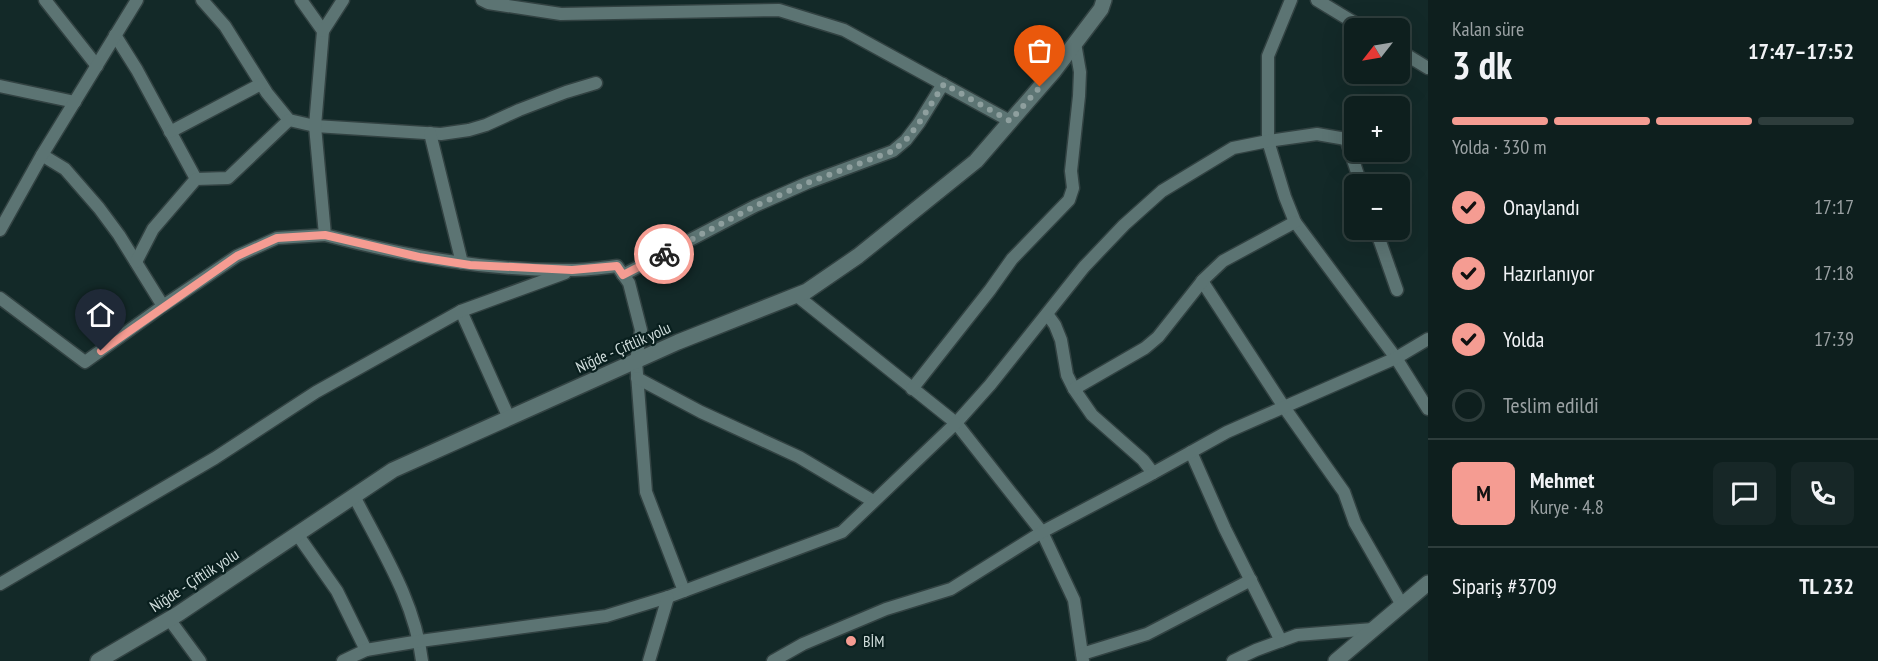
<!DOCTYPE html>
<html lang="tr">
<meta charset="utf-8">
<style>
:root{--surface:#0e1f1e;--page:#172727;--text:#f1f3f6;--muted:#9ba2a4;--line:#2e3d3c;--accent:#f59c92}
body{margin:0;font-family:"PT Sans Narrow",sans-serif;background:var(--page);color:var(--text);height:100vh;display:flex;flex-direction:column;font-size:22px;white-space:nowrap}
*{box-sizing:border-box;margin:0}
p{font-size:20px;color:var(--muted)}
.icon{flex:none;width:33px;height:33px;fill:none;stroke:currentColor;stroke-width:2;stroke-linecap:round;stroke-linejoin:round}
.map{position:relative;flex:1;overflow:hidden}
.side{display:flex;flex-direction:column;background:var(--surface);width:450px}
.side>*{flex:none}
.needle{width:39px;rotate:239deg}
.controls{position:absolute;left:1344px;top:18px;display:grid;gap:12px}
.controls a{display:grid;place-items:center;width:66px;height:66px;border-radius:9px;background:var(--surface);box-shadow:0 6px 24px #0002,0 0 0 2px var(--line);font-size:30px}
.pin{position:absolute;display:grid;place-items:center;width:51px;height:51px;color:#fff;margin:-62px -26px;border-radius:50% 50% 50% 0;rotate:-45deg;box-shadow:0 0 6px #0007}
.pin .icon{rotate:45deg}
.courier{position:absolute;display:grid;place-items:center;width:60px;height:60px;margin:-30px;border:4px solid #f59c92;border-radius:50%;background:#fff;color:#222;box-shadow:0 2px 8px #0007}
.summary em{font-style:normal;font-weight:800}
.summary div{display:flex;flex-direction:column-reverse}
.summary{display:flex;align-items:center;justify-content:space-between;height:102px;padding:0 24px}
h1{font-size:39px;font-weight:800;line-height:45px}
.bar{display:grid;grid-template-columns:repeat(4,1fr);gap:9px 6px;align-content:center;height:72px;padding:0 24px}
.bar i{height:8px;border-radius:4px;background:var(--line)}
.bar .active{background:var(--accent)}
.bar p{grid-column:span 4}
.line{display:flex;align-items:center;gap:15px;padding:0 24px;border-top:2px solid var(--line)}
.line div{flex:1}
.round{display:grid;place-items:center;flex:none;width:63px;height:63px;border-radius:9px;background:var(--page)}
ol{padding:0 24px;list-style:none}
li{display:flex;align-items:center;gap:18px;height:66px}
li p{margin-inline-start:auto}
li .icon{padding:6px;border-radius:50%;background:var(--accent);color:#111;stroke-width:4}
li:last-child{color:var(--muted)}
li i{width:33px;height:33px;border:3px solid var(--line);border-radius:50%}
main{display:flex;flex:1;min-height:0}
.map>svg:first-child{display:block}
</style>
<main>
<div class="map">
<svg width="1428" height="661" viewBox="0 0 1428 661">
<rect width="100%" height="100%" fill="#132928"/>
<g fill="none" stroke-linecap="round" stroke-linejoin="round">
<g stroke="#324242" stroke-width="15">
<g id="minor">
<polyline points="45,0 97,66"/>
<polyline points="202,0 225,26 267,93 289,120 315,126 441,134 469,130 486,125 519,110 566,92 596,83"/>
<path d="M301 0 323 31 315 126 325 235C406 256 487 271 571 270 586 270 602 268 617 266L629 283 641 330 636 361 646 492 684 591"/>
<polyline points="482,0 488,3 561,14 779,10 844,30 1010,121"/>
<polyline points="1291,0 1268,56 1268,141 1285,197 1295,222 1396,358 1428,409"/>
<polyline points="1317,0 1363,28"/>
<polyline points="323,31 343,0"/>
<polyline points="115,35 137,70 196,179"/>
<polyline points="1400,51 1428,68"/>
<polyline points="0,86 75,102"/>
<polyline points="170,132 261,84"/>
<polyline points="430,133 462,263"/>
<polyline points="42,155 65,169 99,208 119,235 163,306"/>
<polyline points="0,230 42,155 137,0"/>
<polyline points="1376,230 1397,290"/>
<polyline points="136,262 153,229 196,179 228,178 289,120"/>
<polyline points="623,275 755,206 807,183 893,151 906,140 919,123 943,84"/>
<polyline points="1202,281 1284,407 1344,492 1355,523 1402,605"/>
<polyline points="796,295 956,423 1042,532 1074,600 1083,661"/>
<polyline points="0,298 85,362 163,306 237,256 277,238 325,235"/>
<polyline points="461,311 509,418"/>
<polyline points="1047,314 1055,325 1061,340 1067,375 1074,389 1092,415 1143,460 1153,473"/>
<polyline points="637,378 701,412 799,457 873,501"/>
<polyline points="912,389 990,290 1012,259 1069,200 1073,188 1071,171 1079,96 1080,72 1075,43"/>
<polyline points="1074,389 1145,348 1158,337 1204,279 1223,261 1295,222"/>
<polyline points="1191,452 1225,529 1281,641"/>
<path d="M354 496C381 549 415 601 422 661"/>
<polyline points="297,534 337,591 366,650"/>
<polyline points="0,584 215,458 316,392 461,311 565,273"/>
<polyline points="169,619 200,661"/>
<polyline points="1082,654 1147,634 1251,580"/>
<polyline points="343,661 366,650 420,641 606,616 668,597 842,532 956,423 990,385 1084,267 1124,225 1162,191 1233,148 1268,141 1317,134 1346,139 1361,184"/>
<polyline points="649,661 668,597"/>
<polyline points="773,661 803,644 886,609 951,589 1042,532 1146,477 1227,432 1396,358 1428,339"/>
<polyline points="1233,661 1256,650 1297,635 1373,629"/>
</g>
</g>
<g stroke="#324242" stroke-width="18">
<polyline id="tertiary" points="1336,661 1428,583"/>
</g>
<g stroke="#324242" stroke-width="18">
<polyline id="secondary" points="98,661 178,614 393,470 678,342 807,291 858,256 976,161 1054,71 1101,9 1104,0"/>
</g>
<use href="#minor" stroke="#5c7473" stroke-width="12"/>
<use href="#tertiary" stroke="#5c7473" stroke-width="15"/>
<use href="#secondary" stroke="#5c7473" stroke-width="15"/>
</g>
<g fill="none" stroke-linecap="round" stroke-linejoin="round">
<polyline stroke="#8e9f9e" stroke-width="6" stroke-dasharray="0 10.8" points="664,254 755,206 807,183 893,151 906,140 919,123 944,84 1010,121 1040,87"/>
<polyline stroke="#f59c92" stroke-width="8" points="101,351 237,256 277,238 325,235 419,257 470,265 572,270 617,266 623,275 664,254"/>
</g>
<circle fill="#f59c92" stroke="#091f1e" stroke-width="2" cx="851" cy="641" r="6"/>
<g text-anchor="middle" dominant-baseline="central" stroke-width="4.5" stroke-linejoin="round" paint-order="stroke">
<g font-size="16" fill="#d1dedd" stroke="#091f1e">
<text transform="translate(623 347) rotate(-24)">Niğde - Çiftlik yolu</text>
<text transform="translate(194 580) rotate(-33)">Niğde - Çiftlik yolu</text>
</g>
<g font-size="16" fill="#d1dedd" stroke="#091f1e" text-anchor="start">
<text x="863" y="641">BİM</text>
</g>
</g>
</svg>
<div class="controls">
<a><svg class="needle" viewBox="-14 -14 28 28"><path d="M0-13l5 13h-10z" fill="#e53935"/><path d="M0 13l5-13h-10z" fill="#9ba2a4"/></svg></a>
<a>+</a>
<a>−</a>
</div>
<div class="pin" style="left:1040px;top:87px;background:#ea580c"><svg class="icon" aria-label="bag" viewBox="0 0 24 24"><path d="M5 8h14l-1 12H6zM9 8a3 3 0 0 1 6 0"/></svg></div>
<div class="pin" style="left:101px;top:351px;background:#1f2937"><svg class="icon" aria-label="home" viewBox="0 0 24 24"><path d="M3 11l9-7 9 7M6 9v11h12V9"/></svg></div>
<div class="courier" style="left:664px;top:254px"><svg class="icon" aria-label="bike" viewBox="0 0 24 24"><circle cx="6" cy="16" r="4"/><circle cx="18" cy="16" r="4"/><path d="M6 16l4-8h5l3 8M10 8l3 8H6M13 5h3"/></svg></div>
</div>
<section class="side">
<div class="summary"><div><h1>3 dk</h1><p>Kalan süre</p></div><em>17:47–17:52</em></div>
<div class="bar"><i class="active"></i><i class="active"></i><i class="active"></i><i></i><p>Yolda · 330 m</p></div>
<ol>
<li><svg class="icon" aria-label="check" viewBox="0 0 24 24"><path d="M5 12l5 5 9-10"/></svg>Onaylandı<p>17:17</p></li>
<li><svg class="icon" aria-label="check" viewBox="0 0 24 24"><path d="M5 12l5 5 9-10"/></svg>Hazırlanıyor<p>17:18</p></li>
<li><svg class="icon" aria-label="check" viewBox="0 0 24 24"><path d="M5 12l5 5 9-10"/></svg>Yolda<p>17:39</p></li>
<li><i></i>Teslim edildi</li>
</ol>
<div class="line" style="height:108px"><b class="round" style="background:var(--accent);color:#111">M</b><div><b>Mehmet</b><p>Kurye · 4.8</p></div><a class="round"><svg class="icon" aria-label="chat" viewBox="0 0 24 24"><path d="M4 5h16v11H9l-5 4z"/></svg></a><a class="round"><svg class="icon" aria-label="phone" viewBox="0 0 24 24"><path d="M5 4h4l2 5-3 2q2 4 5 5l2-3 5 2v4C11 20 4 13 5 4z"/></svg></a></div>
<div class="line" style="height:78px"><div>Sipariş #3709</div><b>TL 232</b></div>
</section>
</main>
